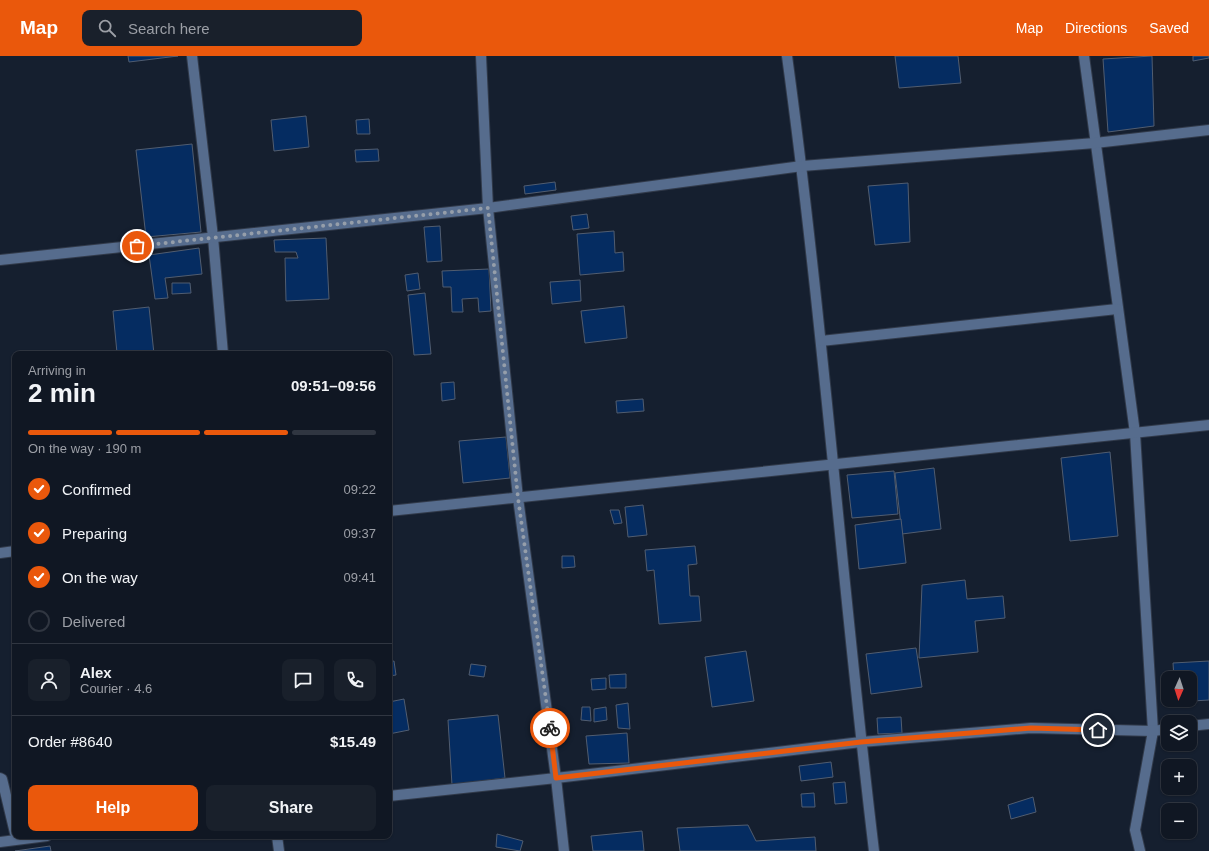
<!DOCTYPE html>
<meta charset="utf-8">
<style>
:root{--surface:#101723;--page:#19202b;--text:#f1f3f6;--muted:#9c9fa6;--line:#303641;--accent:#ea580c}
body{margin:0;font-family:Arial,sans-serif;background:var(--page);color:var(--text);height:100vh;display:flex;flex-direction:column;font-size:15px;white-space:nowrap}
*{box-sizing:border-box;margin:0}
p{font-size:13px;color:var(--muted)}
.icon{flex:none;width:22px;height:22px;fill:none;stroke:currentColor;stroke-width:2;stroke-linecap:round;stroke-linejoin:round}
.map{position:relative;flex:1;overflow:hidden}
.details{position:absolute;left:12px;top:295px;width:380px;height:488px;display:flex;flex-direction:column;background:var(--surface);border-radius:8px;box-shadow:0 1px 3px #0004,0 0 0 1px var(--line)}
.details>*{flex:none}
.needle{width:26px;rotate:183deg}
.buttons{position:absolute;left:1161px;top:615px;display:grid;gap:8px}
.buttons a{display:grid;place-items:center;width:36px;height:36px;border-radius:8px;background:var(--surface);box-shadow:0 1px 3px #0004,0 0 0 1px var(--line);font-size:20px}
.pin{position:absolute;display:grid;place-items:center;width:34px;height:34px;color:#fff;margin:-17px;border:2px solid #fff;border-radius:50%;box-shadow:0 1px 4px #0007}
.courier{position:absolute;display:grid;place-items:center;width:40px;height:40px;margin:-20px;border:3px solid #ea580c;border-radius:50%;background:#fff;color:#222;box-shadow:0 1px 5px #0007}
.summary em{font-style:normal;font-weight:600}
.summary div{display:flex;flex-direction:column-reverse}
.summary{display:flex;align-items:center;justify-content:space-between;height:68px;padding:0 16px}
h1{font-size:26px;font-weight:600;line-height:30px}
.bar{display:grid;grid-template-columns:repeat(4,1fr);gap:6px 4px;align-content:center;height:48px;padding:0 16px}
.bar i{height:5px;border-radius:3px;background:var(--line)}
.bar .on{background:var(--accent)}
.bar p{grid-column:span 4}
.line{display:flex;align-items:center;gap:10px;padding:0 16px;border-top:1px solid var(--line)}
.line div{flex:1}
.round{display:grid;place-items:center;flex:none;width:42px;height:42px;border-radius:8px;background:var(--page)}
ol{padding:0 16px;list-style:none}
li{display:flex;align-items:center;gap:12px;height:44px}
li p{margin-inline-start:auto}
li .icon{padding:4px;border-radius:50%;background:var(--accent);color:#fff;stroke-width:4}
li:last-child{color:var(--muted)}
li i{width:22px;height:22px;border:2px solid var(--line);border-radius:50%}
.primary-button{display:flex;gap:8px;margin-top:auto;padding:8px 16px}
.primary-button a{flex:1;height:46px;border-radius:8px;background:var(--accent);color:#fff;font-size:16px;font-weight:600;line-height:46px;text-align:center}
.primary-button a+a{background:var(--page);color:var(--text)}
header{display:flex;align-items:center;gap:24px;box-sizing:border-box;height:56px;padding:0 20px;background:var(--accent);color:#fff}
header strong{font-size:19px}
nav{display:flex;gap:22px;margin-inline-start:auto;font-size:14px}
.search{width:280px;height:36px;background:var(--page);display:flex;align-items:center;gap:10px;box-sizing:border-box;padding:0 14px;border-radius:8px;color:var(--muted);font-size:15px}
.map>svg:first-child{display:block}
</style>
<header>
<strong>Map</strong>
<div class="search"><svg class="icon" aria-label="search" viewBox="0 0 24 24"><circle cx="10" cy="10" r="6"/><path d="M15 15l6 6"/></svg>Search here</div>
<nav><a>Map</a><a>Directions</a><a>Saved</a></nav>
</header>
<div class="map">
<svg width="1209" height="795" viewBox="0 0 1209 795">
<rect width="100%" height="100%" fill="#151f2f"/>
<g fill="#052c61" stroke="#515d70">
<polygon points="128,0 178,0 129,6"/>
<polygon points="895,0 958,0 961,27 899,32"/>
<polygon points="1152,0 1154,70 1108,76 1103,3"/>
<polygon points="1193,0 1209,0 1209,2 1193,5"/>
<polygon points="306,60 309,91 274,95 271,64"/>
<polygon points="369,63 370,78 357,78 356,64"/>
<polygon points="192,88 201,176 146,181 136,94"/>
<polygon points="378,93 379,105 356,106 355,94"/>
<polygon points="555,126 556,134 525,138 524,130"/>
<polygon points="908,127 910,186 875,189 868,130"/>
<polygon points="587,158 589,172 573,174 571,160"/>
<polygon points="440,170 442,205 427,206 424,171"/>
<polygon points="614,175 615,197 623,196 624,215 580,219 577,178"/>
<polygon points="326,182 329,243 286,245 285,202 298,202 296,196 275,196 274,184"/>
<polygon points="199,192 202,218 165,222 168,242 155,243 149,199"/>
<polygon points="489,213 491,255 479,256 478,242 462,243 463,256 452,256 451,231 443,231 442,215"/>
<polygon points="418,217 420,233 407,235 405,219"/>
<polygon points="580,224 581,245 552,248 550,226"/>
<polygon points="172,227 190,227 191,237 172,238"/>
<polygon points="425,237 431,298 414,299 408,239"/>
<polygon points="624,250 627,282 585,287 581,255"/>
<polygon points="149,251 154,298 110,298 117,297 113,255"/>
<polygon points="454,326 455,343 442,345 441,327"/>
<polygon points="643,343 644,355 617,357 616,345"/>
<polygon points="506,381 510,422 463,427 459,385"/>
<polygon points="1110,396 1118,480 1070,485 1061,402"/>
<polygon points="934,412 941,473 902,478 895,417"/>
<polygon points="894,415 898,458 852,462 847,419"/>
<polygon points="643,449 647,479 628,481 625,451"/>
<polygon points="610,454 619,454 622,467 614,468"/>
<polygon points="901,463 906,507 859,513 855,469"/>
<polygon points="695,490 697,508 688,509 690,540 699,540 701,565 659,568 654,514 647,515 645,494"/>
<polygon points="562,500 574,500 575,511 562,512"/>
<polygon points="965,524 967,543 1003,540 1005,562 975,565 978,596 919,602 922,529"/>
<polygon points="916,592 922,631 871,638 866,598"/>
<polygon points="746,595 754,645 712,651 705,601"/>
<polygon points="394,605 396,619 389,620 389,606"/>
<polygon points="1209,605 1209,644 1176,646 1175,644 1190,644 1190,622 1174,622 1173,607"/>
<polygon points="471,608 486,610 484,621 469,619"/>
<polygon points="626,618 626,632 610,632 609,619"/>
<polygon points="606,622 606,633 592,634 591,623"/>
<polygon points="404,643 409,674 389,678 389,646"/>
<polygon points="628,647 630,673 618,672 616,649"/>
<polygon points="582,651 590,651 591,665 581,664"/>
<polygon points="606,651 607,664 594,666 594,653"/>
<polygon points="498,659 505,722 452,729 448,664"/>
<polygon points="901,661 902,677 878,678 877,662"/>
<polygon points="627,677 629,707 589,708 586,680"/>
<polygon points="831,706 833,721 801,725 799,710"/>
<polygon points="845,726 847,747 835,748 833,727"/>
<polygon points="814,737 815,751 802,751 801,738"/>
<polygon points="1033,741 1036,756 1011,763 1008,749"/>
<polygon points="748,769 756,785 815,781 816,795 680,795 677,772"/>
<polygon points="642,775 644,795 593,795 591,780"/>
<polygon points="497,778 523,785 520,795 496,791"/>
<polygon points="50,790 51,795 15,795"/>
</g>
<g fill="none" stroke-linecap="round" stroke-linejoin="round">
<g stroke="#313a4a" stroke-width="12">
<g id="minor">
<polyline points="192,0 213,181 223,298"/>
<polyline points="481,0 488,152 518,442 556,722 564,795"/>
<path d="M787 0C823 264 842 530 874 795"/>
<polyline points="1084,0 1135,377 1153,675 1135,774 1140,795"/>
<polyline points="0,204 488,152 802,110 1095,87 1209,74"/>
<polyline points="821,285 1117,253"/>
<polyline points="389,455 1209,369"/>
<polyline points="0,497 15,495"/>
<polyline points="1190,670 1209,668"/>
<polyline points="0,722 2,723 15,777"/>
<polyline points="389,740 556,722 861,686 1031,672 1153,675 1168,673"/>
<polyline points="277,780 279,795"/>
<polyline points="0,786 47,780"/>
</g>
</g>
<use href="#minor" stroke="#566c8d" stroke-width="10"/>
</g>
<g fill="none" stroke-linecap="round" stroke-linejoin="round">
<polyline stroke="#959eaa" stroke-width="4" stroke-dasharray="0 7.2" points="137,190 488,152 518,442 550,672"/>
<polyline stroke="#ea580c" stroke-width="5" points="550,672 556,722 861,686 1031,672 1098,674"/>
</g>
</svg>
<div class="buttons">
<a><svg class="needle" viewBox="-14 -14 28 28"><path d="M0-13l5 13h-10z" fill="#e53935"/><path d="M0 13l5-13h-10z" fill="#9c9fa6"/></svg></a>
<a><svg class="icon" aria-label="layers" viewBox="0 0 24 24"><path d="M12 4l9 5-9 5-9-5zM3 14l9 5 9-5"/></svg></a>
<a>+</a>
<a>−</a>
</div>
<div class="pin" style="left:137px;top:190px;background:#ea580c"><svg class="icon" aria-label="bag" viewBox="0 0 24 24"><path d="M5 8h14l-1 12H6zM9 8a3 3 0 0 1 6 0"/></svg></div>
<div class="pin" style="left:1098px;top:674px;background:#1f2937"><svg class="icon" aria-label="home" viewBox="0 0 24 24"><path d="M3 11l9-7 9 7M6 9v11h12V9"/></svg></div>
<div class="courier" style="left:550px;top:672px"><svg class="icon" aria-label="bike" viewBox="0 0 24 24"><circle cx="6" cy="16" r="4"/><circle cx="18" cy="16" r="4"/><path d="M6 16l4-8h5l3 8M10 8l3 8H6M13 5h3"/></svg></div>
<section class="details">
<div class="summary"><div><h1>2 min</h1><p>Arriving in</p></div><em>09:51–09:56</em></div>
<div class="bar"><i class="on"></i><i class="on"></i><i class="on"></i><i></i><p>On the way · 190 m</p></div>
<ol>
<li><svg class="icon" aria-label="check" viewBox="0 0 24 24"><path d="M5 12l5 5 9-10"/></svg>Confirmed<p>09:22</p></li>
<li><svg class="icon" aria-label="check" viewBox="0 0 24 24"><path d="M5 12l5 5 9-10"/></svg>Preparing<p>09:37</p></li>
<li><svg class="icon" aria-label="check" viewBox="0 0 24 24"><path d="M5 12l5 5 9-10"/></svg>On the way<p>09:41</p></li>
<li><i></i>Delivered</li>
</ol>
<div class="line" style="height:72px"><a class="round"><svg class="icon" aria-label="person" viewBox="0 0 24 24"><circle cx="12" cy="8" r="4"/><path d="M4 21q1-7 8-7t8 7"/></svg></a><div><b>Alex</b><p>Courier · 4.6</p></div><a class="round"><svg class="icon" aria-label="chat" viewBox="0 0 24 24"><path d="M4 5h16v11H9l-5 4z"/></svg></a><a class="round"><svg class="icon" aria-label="phone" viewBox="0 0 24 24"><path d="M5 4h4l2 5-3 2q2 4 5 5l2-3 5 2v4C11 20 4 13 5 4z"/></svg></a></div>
<div class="line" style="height:52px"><div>Order #8640</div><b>$15.49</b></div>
<div class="primary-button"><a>Help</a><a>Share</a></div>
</section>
</div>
